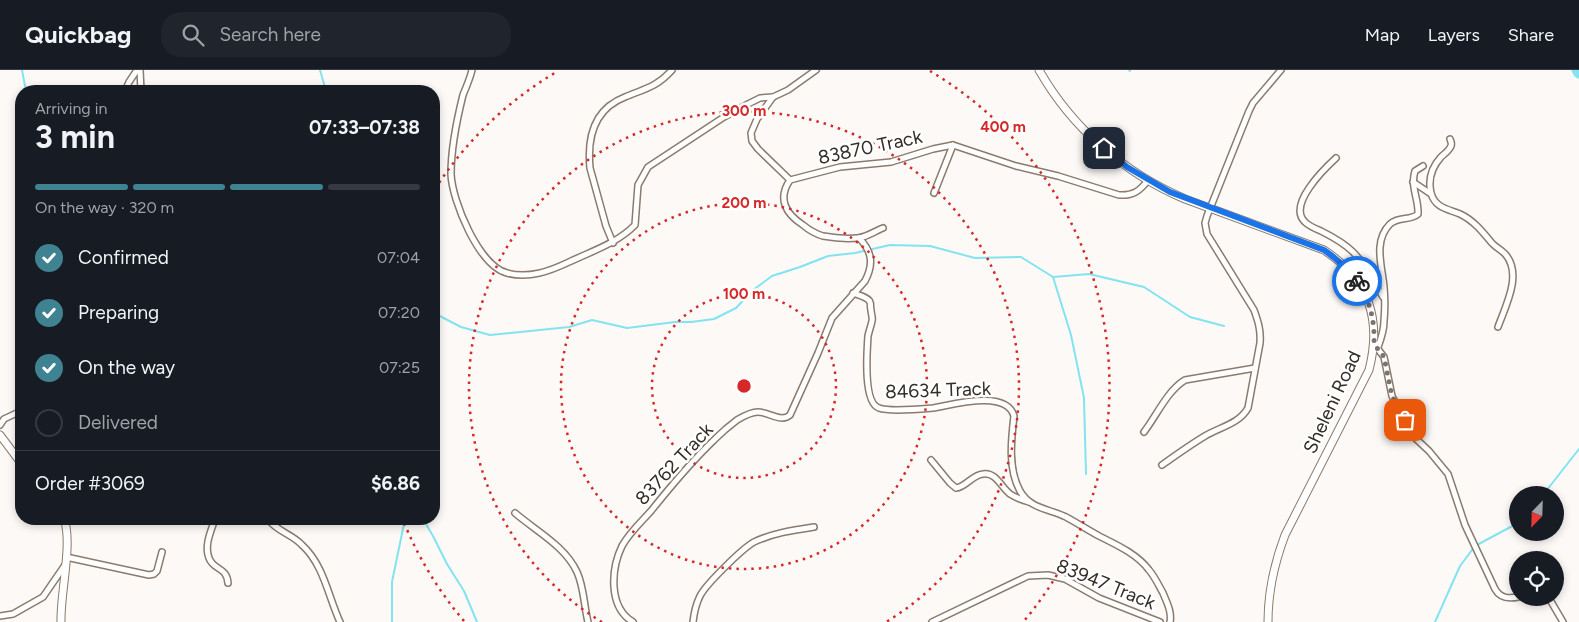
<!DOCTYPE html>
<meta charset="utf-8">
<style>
:root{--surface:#171b24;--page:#20242c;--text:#f1f3f6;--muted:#9ea1a6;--line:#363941;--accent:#3f8291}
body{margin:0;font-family:Figtree,sans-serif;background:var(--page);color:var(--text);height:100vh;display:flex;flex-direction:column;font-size:19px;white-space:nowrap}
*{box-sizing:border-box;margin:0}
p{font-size:16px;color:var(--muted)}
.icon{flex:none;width:28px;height:28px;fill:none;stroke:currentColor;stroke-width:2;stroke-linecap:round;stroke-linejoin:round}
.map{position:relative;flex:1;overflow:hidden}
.panel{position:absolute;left:15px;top:15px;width:425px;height:440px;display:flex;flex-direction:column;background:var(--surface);border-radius:20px;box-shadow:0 2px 8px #0003}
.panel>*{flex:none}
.needle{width:32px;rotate:203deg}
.buttons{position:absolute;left:1509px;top:416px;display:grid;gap:10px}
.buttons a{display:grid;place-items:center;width:55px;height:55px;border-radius:50%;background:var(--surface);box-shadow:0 2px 8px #0003;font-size:25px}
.pin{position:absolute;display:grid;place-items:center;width:42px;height:42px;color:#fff;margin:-21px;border-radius:10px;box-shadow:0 2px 8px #0006}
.courier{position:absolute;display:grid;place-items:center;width:50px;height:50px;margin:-25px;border:4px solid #1a73e8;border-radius:50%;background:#fff;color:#222;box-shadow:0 1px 6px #0007}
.head em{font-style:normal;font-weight:700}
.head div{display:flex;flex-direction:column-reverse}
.head{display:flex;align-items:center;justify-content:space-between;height:85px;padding:0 20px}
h1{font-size:32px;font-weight:700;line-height:38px}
.bar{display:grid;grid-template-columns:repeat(4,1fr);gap:8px 5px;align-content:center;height:60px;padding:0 20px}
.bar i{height:6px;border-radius:4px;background:var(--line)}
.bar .on{background:var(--accent)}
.bar p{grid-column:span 4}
.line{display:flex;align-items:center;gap:12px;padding:0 20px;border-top:1px solid var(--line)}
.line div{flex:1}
ol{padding:0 20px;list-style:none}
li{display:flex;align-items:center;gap:15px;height:55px}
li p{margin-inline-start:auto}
li .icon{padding:5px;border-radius:50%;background:var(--accent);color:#fff;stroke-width:4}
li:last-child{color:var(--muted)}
li i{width:28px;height:28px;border:2px solid var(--line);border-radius:50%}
header{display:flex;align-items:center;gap:30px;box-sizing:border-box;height:70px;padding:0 25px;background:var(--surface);border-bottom:1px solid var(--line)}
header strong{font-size:24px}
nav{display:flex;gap:28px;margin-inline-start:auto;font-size:18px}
.search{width:350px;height:45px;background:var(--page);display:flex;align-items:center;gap:12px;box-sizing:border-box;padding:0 18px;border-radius:20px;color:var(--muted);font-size:19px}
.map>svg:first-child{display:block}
</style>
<header>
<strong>Quickbag</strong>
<div class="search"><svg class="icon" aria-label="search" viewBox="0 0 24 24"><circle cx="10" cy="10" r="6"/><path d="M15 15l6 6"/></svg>Search here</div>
<nav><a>Map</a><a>Layers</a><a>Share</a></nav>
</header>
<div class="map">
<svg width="1579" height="552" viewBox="0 0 1579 552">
<rect width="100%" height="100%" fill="#fcf9f6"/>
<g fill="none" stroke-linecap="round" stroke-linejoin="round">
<g stroke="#83e3f0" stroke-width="2">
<polyline points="22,0 26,21"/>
<polyline points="320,0 326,21"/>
<polyline points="1129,0 1130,1"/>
<polyline points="1053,207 1089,204 1144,217 1190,247 1224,256"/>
<polyline points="434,243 461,257 490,265 569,257 592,250 627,258 675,252 691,252 714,249 736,238 753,220 772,206 800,197 828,186 855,183 890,175 930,176 975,188 1021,187 1053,207 1071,265 1084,328 1086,404"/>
<polyline points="1543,425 1579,379"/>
<polyline points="423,449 433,466 447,494 464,521 477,552"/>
<polyline points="392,552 392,512 405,449"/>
<polyline points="1435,552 1460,496 1475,476 1518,453"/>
</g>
<polyline stroke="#83e3f0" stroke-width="11" points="1577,0 1579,3"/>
<g stroke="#8a7b6d" stroke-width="8">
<g id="street">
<polyline points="140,0 141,21"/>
<path d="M472 0C470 9 466 17 463 25 457 49 451 80 451 104 452 131 479 196 507 203 529 209 550 201 569 192 592 181 616 174 635 155L638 115 648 97 724 47 748 34 760 28 773 27"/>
<polyline points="125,21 129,12 137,0"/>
<path d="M1450 69C1451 72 1452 73 1451 76 1449 81 1444 84 1441 87 1432 97 1428 110 1431 123 1435 138 1448 139 1460 144 1473 150 1482 161 1491 172 1495 177 1502 180 1506 185 1522 205 1506 235 1498 257"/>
<path d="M1336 88C1324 99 1287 135 1305 152 1309 156 1316 159 1321 161 1333 167 1344 173 1353 182 1366 195 1374 212 1383 227"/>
<polyline points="790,110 758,79 752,71 751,63 757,49 773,27 788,20 816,0"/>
<polyline points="1413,112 1431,124"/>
<polyline points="934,123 953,75"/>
<path d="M883 158C875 161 867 167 858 168 847 169 834 168 823 166 816 164 809 160 803 155 786 144 777 129 790 110L840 97 891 92 933 79 953 75 1016 96 1058 106 1119 125C1133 126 1140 121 1148 110"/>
<path d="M613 173 606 156 590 98C587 67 594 39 625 27 644 19 657 17 672 0"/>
<path d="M853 223C858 225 868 227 870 232 871 234 870 237 871 240 871 244 873 247 872 251 871 256 869 261 868 266 867 281 863 333 879 338 890 342 921 339 933 338 952 335 1006 319 1014 346 1011 371 1008 399 1020 421 1030 439 1050 439 1066 447 1077 453 1088 460 1099 466 1117 475 1137 484 1149 500 1155 507 1159 516 1163 523 1167 533 1172 542 1170 552"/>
<path d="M1374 274 1384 287 1392 326 1413 366 1429 381 1448 404 1465 455 1495 519C1500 528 1508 529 1518 527"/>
<path d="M1378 277C1381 269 1384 260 1384 251 1385 240 1385 228 1384 217 1382 196 1373 171 1390 154 1399 146 1411 151 1418 144 1419 130 1410 116 1415 101L1423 96"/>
<polyline points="0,355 4,349 21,341"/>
<path d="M1144 362C1157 345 1167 321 1185 310L1255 298"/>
<path d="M931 390 950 413 956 418C966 417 972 405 983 404 996 402 1001 417 1010 424 1016 428 1022 430 1029 432"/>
<path d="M1162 395C1176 385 1190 375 1205 366 1220 357 1239 354 1248 338L1260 273C1261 260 1258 251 1254 240L1207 164 1205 153 1207 146 1249 41 1253 33 1281 0"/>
<path d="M515 443C536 461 565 476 577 502 584 517 584 536 588 552"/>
<path d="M215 449C211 461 204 475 209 488 213 500 227 497 228 513"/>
<path d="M268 449C276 461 292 464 302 475 324 495 328 526 340 552"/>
<polyline points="66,487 149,505 154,504 157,501 162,482"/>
<polyline points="1549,528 1563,552"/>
<polyline points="0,546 13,544 43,527 65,495"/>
<path d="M633 552C608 537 611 499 622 476 629 463 641 452 651 441 671 416 691 392 714 370 721 363 729 356 737 350 742 347 752 342 758 342 769 342 781 353 790 345L818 283 832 248 865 211C874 194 872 181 859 168"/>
<path d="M693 552C694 543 696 534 700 526 706 514 743 478 754 472 773 463 794 460 814 457"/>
<polyline points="932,552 1028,506 1048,505 1065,509 1099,528 1160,552"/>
</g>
</g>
<g stroke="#8a7b6d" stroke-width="9">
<g id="secondary">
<path d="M1039 0C1072 58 1124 103 1185 129L1324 180C1369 210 1382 249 1369 300L1285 465C1274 494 1268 521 1268 552"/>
<polyline points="0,365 21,393"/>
<path d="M61 552C60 524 73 473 64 449"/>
</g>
</g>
<use href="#street" stroke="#fff" stroke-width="5"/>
<use href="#secondary" stroke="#fff" stroke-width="7"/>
</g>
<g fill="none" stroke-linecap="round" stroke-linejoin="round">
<path stroke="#7a7470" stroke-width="5" stroke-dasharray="0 9" d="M1357 211C1370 230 1375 251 1374 274L1384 287 1392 326 1405 350"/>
<path stroke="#1a73e8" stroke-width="6" d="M1104 78 1127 97 1170 122 1324 180C1337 189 1347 198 1357 211"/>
</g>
<g fill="none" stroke="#d62828" stroke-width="2.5" stroke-dasharray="2.5 5">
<circle cx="744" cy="316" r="92"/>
<circle cx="744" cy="316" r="183"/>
<path d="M602 552A275 275 0 1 1 886 552"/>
<path d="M464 551A366 366 0 0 1 403 450M435 119A366 366 0 0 1 558 1M930 1A366 366 0 0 1 1024 551"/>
</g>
<g text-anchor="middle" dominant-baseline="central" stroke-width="5" stroke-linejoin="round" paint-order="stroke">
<g font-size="19" fill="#342d28" stroke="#fff">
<text transform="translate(870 77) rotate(-12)">83870 Track</text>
<text transform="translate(938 320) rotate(-2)">84634 Track</text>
<text transform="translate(1332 332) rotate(-65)">Sheleni Road</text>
<text transform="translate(674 394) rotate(-47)">83762 Track</text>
<text transform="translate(1106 514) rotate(22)">83947 Track</text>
</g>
</g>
<circle cx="744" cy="316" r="8" fill="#d62828" stroke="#fff" stroke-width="2.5"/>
<g font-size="15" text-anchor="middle" font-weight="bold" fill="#d62828" stroke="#fff" stroke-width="5" stroke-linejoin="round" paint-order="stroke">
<text x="744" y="46">300 m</text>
<text x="1003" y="62">400 m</text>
<text x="744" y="138">200 m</text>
<text x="744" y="229">100 m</text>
</g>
</svg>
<div class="buttons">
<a><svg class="needle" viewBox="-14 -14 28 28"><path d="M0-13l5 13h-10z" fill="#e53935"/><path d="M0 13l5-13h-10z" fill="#9ea1a6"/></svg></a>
<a><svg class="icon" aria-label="locate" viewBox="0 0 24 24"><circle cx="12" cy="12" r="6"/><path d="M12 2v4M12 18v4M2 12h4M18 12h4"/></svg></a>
</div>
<div class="pin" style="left:1405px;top:350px;background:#ea580c"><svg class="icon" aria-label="bag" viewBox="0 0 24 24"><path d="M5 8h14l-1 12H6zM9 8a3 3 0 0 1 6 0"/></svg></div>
<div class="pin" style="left:1104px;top:78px;background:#1f2937"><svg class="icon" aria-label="home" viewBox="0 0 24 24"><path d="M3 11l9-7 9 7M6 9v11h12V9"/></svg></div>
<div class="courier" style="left:1357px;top:211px"><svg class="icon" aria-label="bike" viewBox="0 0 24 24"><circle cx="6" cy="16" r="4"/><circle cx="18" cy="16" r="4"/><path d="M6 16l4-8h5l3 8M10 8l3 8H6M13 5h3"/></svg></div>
<section class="panel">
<div class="head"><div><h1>3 min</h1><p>Arriving in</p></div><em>07:33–07:38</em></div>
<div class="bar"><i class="on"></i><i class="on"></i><i class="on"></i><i></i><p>On the way · 320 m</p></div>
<ol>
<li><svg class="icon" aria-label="check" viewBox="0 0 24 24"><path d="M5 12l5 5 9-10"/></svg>Confirmed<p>07:04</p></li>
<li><svg class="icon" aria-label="check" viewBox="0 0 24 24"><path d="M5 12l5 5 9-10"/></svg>Preparing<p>07:20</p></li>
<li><svg class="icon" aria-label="check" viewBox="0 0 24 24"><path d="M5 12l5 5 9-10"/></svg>On the way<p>07:25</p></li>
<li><i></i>Delivered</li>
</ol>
<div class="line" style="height:65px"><div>Order #3069</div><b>$6.86</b></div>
</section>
</div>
